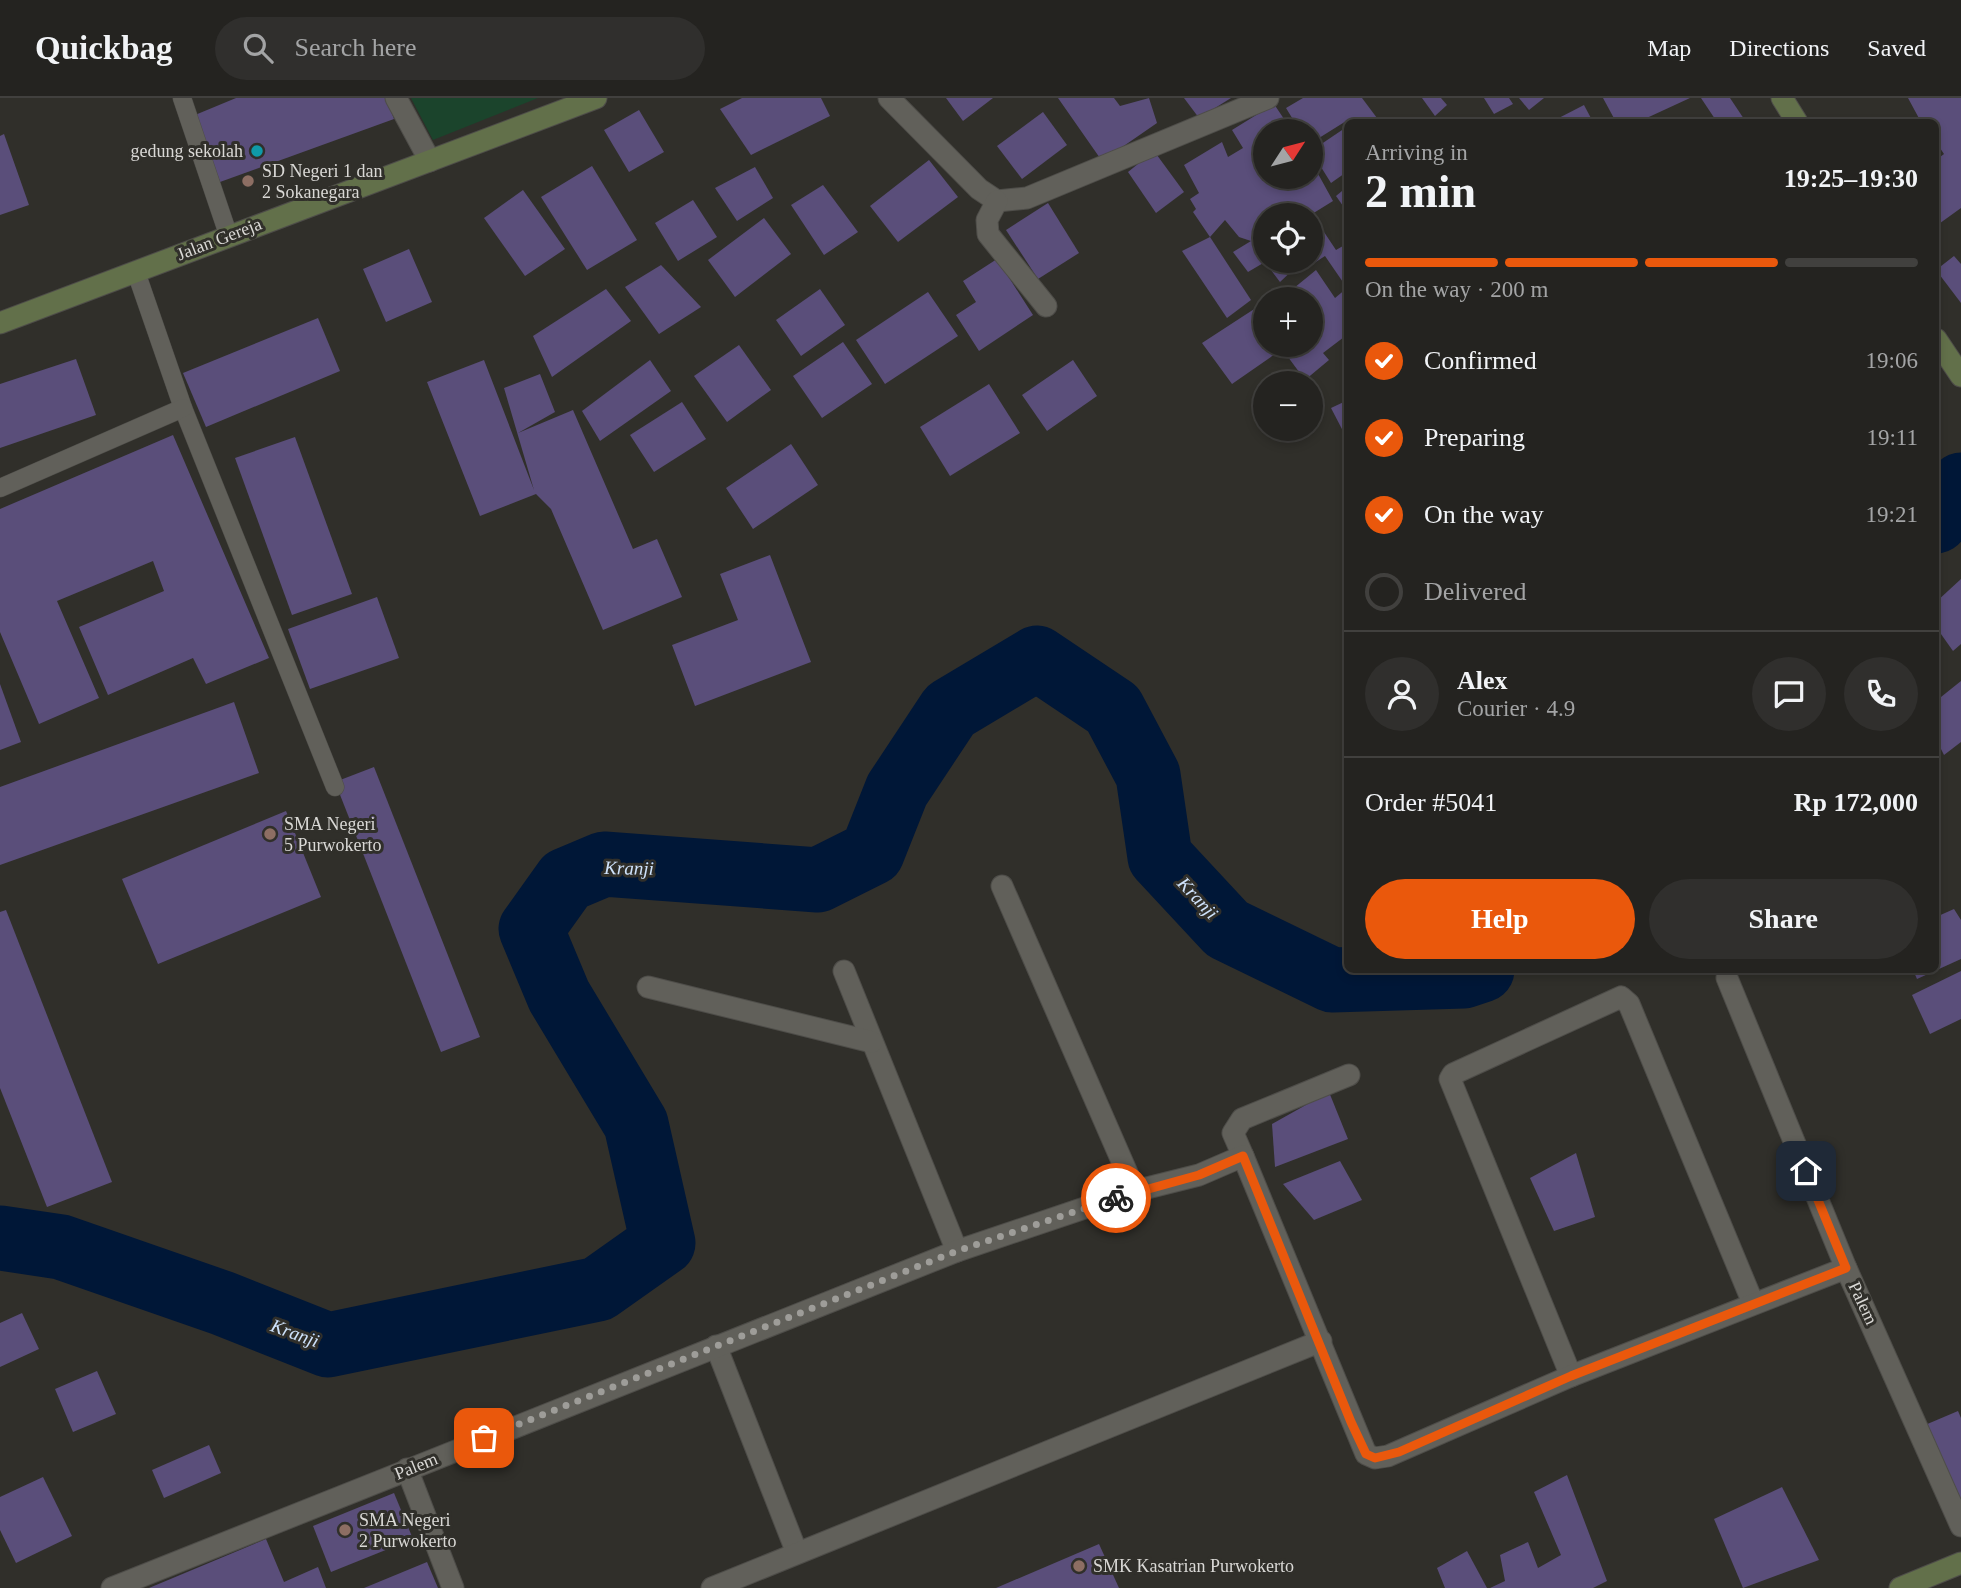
<!DOCTYPE html>
<meta charset="utf-8">
<style>
:root{--surface:#242320;--page:#302f2d;--text:#f1f3f6;--muted:#a3a4a5;--line:#41403e;--accent:#ea580c}
body{margin:0;font-family:"Times New Roman",serif;background:var(--page);color:var(--text);height:100vh;display:flex;flex-direction:column;font-size:26px;white-space:nowrap}
*{box-sizing:border-box;margin:0}
p{font-size:23px;color:var(--muted)}
.icon{flex:none;width:38px;height:38px;fill:none;stroke:currentColor;stroke-width:2;stroke-linecap:round;stroke-linejoin:round}
.map{position:relative;flex:1;overflow:hidden}
.drawer{position:absolute;left:1344px;top:21px;width:595px;height:854px;display:flex;flex-direction:column;background:var(--surface);border-radius:10px;box-shadow:0 4px 10px #0003,0 0 0 2px var(--line)}
.drawer>*{flex:none}
.needle{width:46px;rotate:54deg}
.tools{position:absolute;left:1253px;top:21px;display:grid;gap:14px}
.tools a{display:grid;place-items:center;width:70px;height:70px;border-radius:50%;background:var(--surface);box-shadow:0 4px 10px #0003,0 0 0 2px var(--line);font-size:35px}
.pin{position:absolute;display:grid;place-items:center;width:60px;height:60px;color:#fff;margin:-30px;border-radius:14px;box-shadow:0 4px 10px #0006}
.courier{position:absolute;display:grid;place-items:center;width:70px;height:70px;margin:-35px;border:5px solid #ea580c;border-radius:50%;background:#fff;color:#222;box-shadow:0 2px 9px #0007}
.head em{font-style:normal;font-weight:800}
.head div{display:flex;flex-direction:column-reverse}
.head{display:flex;align-items:center;justify-content:space-between;height:119px;padding:0 21px}
h1{font-size:46px;font-weight:800;line-height:52px}
.bar{display:grid;grid-template-columns:repeat(4,1fr);gap:10px 7px;align-content:center;height:84px;padding:0 21px}
.bar i{height:9px;border-radius:5px;background:var(--line)}
.bar .active{background:var(--accent)}
.bar p{grid-column:span 4}
.line{display:flex;align-items:center;gap:18px;padding:0 21px;border-top:2px solid var(--line)}
.line div{flex:1}
.round{display:grid;place-items:center;flex:none;width:74px;height:74px;border-radius:37px;background:var(--page)}
ol{padding:0 21px;list-style:none}
li{display:flex;align-items:center;gap:21px;height:77px}
li p{margin-inline-start:auto}
li .icon{padding:7px;border-radius:50%;background:var(--accent);color:#fff;stroke-width:4}
li:last-child{color:var(--muted)}
li i{width:38px;height:38px;border:4px solid var(--line);border-radius:50%}
.button{display:flex;gap:14px;margin-top:auto;padding:14px 21px}
.button a{flex:1;height:80px;border-radius:42px;background:var(--accent);color:#fff;font-size:28px;font-weight:800;line-height:80px;text-align:center}
.button a+a{background:var(--page);color:var(--text)}
header{display:flex;align-items:center;gap:42px;box-sizing:border-box;height:98px;padding:0 35px;background:var(--surface);border-bottom:2px solid var(--line)}
header strong{font-size:33px}
nav{display:flex;gap:38px;margin-inline-start:auto;font-size:24px}
.search{width:490px;height:63px;background:var(--page);display:flex;align-items:center;gap:18px;box-sizing:border-box;padding:0 24px;border-radius:38px;color:var(--muted);font-size:26px}
.map>svg:first-child{display:block}
</style>
<header>
<strong>Quickbag</strong>
<div class="search"><svg class="icon" aria-label="search" viewBox="0 0 24 24"><circle cx="10" cy="10" r="6"/><path d="M15 15l6 6"/></svg>Search here</div>
<nav><a>Map</a><a>Directions</a><a>Saved</a></nav>
</header>
<div class="map">
<svg width="1961" height="1490" viewBox="0 0 1961 1490">
<rect width="100%" height="100%" fill="#302f2a"/>
<polygon fill="#1b442c" points="411,0 538,0 433,42"/>
<g fill="none" stroke-linecap="round" stroke-linejoin="round">
<g stroke="#001737" stroke-width="65">
<polyline points="1936,423 1961,387"/>
<polyline points="0,1140 61,1149 222,1205 328,1247 598,1191 663,1145 636,1026 559,898 531,831 566,782 604,766 818,782 872,755 897,692 950,612 1037,560 1113,611 1148,677 1160,759 1227,831 1332,882 1464,878 1482,872"/>
</g>
</g>
<g fill="#5a4e7a">
<polygon points="236,0 386,0 394,21 220,84 195,17"/>
<polygon points="742,0 821,0 830,18 751,57 720,11"/>
<polygon points="946,0 993,0 963,23"/>
<polygon points="1058,0 1114,0 1120,8 1149,0 1157,25 1102,63"/>
<polygon points="1184,0 1231,0 1199,20"/>
<polygon points="1303,0 1362,0 1380,24 1354,24 1351,20 1311,45 1311,33 1300,33 1286,10"/>
<polygon points="1422,0 1441,0 1447,7 1435,18"/>
<polygon points="1484,0 1509,0 1513,6 1494,16"/>
<polygon points="1519,0 1544,0 1529,12"/>
<polygon points="1603,0 1690,0 1638,24 1616,24"/>
<polygon points="1701,0 1730,0 1746,24 1717,24"/>
<polygon points="1908,0 1961,0 1961,110 1936,128 1936,62 1944,56 1936,44 1936,24 1921,24"/>
<polygon points="1274,6 1292,33 1265,33 1265,79 1311,79 1311,63 1333,103 1312,116 1336,152 1348,145 1348,236 1323,255 1329,262 1305,282 1288,259 1305,247 1311,247 1313,241 1311,201 1283,199 1316,172 1335,200 1347,190 1325,158 1305,171 1299,163 1311,163 1311,117 1265,117 1265,163 1294,163 1297,168 1280,184 1265,164 1248,174 1233,154 1251,143 1239,139 1225,122 1210,139 1193,114 1196,111 1190,101 1199,95 1184,67 1222,44 1228,59 1243,50 1232,32"/>
<polygon points="1584,7 1593,24 1551,24"/>
<polygon points="639,12 664,54 629,74 604,32"/>
<polygon points="1043,14 1067,47 1022,81 997,48"/>
<polygon points="1348,28 1348,73 1331,85 1311,53"/>
<polygon points="4,36 29,107 0,117 0,38"/>
<polygon points="1154,53 1184,94 1156,115 1128,74"/>
<polygon points="929,62 958,99 898,144 870,108"/>
<polygon points="592,68 637,142 587,172 541,99"/>
<polygon points="755,69 773,100 737,123 715,90"/>
<polygon points="823,87 858,134 824,157 791,107"/>
<polygon points="1348,88 1348,115 1336,98"/>
<polygon points="523,92 565,151 525,178 484,120"/>
<polygon points="693,102 717,139 678,163 655,125"/>
<polygon points="1048,105 1079,155 1038,181 1006,132"/>
<polygon points="764,120 791,156 735,199 708,162"/>
<polygon points="1210,139 1251,202 1227,220 1182,153"/>
<polygon points="409,151 432,204 386,224 363,171"/>
<polygon points="1954,158 1961,166 1961,205 1936,172"/>
<polygon points="997,161 1033,217 979,253 956,217 976,204 963,183"/>
<polygon points="661,167 701,209 659,236 625,189"/>
<polygon points="606,191 631,223 552,279 533,238"/>
<polygon points="820,191 845,227 801,258 776,222"/>
<polygon points="928,194 958,238 885,286 856,242"/>
<polygon points="1265,204 1265,247 1288,247 1232,286 1202,245"/>
<polygon points="318,220 340,273 206,329 183,275"/>
<polygon points="843,244 872,286 822,320 793,278"/>
<polygon points="739,247 771,292 727,324 694,278"/>
<polygon points="76,261 96,317 0,350 0,286"/>
<polygon points="484,262 534,392 504,290 540,276 555,314 518,335 573,312 633,451 657,441 682,499 603,532 551,411 536,396 480,418 427,284"/>
<polygon points="650,262 671,293 600,343 582,313"/>
<polygon points="1073,262 1097,298 1047,333 1022,297"/>
<polygon points="989,286 1020,335 950,378 920,329"/>
<polygon points="1348,302 1348,334 1344,335 1331,310"/>
<polygon points="682,304 706,341 654,374 630,337"/>
<polygon points="173,337 269,560 206,586 193,560 108,597 79,529 164,493 153,463 57,503 99,600 39,626 0,534 0,411"/>
<polygon points="295,339 352,496 292,517 235,360"/>
<polygon points="791,346 818,387 753,431 726,390"/>
<polygon points="770,457 811,564 695,608 672,547 738,522 720,476"/>
<polygon points="1961,481 1961,546 1953,553 1936,529 1936,504"/>
<polygon points="377,499 399,560 310,591 288,531"/>
<polygon points="1961,583 1961,644 1944,657 1936,641 1936,603"/>
<polygon points="0,586 21,644 0,652"/>
<polygon points="234,604 259,675 0,767 0,689"/>
<polygon points="374,669 480,939 441,954 335,684"/>
<polygon points="286,713 321,799 158,866 122,781"/>
<polygon points="1954,811 1961,822 1961,861 1917,881 1913,872 1936,872 1936,819"/>
<polygon points="6,812 112,1084 47,1109 0,990 0,814"/>
<polygon points="1961,873 1961,921 1930,936 1912,897"/>
<polygon points="1329,994 1348,1041 1275,1069 1272,1026"/>
<polygon points="1576,1055 1595,1119 1554,1133 1530,1080"/>
<polygon points="1340,1063 1362,1102 1314,1122 1283,1086"/>
<polygon points="22,1215 39,1251 0,1269 0,1225"/>
<polygon points="97,1273 116,1316 73,1334 55,1291"/>
<polygon points="1958,1313 1961,1320 1961,1410 1925,1327"/>
<polygon points="209,1347 221,1375 164,1400 152,1372"/>
<polygon points="1567,1377 1607,1483 1593,1490 1490,1490 1505,1483 1500,1457 1528,1444 1538,1470 1561,1457 1534,1394"/>
<polygon points="43,1379 72,1438 16,1465 0,1432 0,1399"/>
<polygon points="1782,1389 1819,1462 1743,1490 1714,1421"/>
<polygon points="394,1395 413,1441 331,1474 313,1428"/>
<polygon points="266,1441 284,1484 318,1469 326,1490 149,1490"/>
<polygon points="1099,1446 1119,1490 996,1490"/>
<polygon points="1467,1453 1487,1490 1445,1490 1437,1470"/>
<polygon points="427,1464 438,1490 364,1490"/>
</g>
<g fill="none" stroke-linecap="round" stroke-linejoin="round">
<g stroke="#4e4d49" stroke-width="19">
<g id="lane">
<polyline points="182,0 228,136"/>
<polyline points="136,174 183,310 335,689"/>
<polyline points="0,390 183,310"/>
</g>
</g>
<g stroke="#4e4d49" stroke-width="23">
<g id="street">
<polyline points="396,0 430,63"/>
<polyline points="889,0 979,91 997,103 1027,100 1268,0"/>
<polyline points="997,103 987,122 988,136 1046,208"/>
<polyline points="1002,788 1135,1093"/>
<polyline points="844,873 957,1153"/>
<polyline points="1727,880 1846,1170"/>
<polyline points="648,889 872,944"/>
<polyline points="1243,1058 1233,1035 1242,1021 1349,977"/>
<polyline points="716,1248 797,1455"/>
<polyline points="1571,1278 1450,981 1453,976 1621,899 1629,906 1753,1205"/>
<polyline points="407,1371 453,1490"/>
<polyline points="112,1490 957,1153 1135,1093 1199,1077 1243,1058 1366,1356 1375,1360 1388,1358 1571,1278 1846,1170 1961,1428"/>
<polyline points="712,1490 1321,1243"/>
</g>
</g>
<g stroke="#4e4d49" stroke-width="23">
<g id="secondary">
<polyline points="1782,0 1797,24"/>
<polyline points="0,225 596,0"/>
<polyline points="1936,241 1961,278"/>
<polyline points="1900,1490 1961,1465"/>
</g>
</g>
<use href="#lane" stroke="#61605a" stroke-width="18"/>
<use href="#street" stroke="#61605a" stroke-width="21"/>
<use href="#secondary" stroke="#62704a" stroke-width="21"/>
</g>
<g fill="none" stroke-linecap="round" stroke-linejoin="round">
<polyline stroke="#9e9d99" stroke-width="7" stroke-dasharray="0 12.6" points="484,1340 957,1153 1116,1100"/>
<polyline stroke="#ea580c" stroke-width="9" points="1116,1100 1199,1077 1243,1058 1351,1324 1366,1356 1375,1360 1399,1354 1571,1278 1846,1170 1806,1073"/>
</g>
<circle fill="#0f9aa8" stroke="#302f2a" stroke-width="2.5" cx="257" cy="53" r="7"/>
<g fill="#8d6e63" stroke="#302f2a" stroke-width="2.5">
<circle cx="248" cy="83" r="7"/>
<circle cx="270" cy="736" r="7"/>
<circle cx="345" cy="1432" r="7"/>
<circle cx="1079" cy="1468" r="7"/>
</g>
<g text-anchor="middle" dominant-baseline="central" stroke-width="6" stroke-linejoin="round" paint-order="stroke">
<g font-size="18" fill="#d9d8d5" stroke="#302f2a" text-anchor="start">
<text x="243" y="53" text-anchor="end">gedung sekolah</text>
<text x="262" y="73">SD Negeri 1 dan<tspan x="262" dy="21">2 Sokanegara</tspan></text>
<text x="284" y="726">SMA Negeri<tspan x="284" dy="21">5 Purwokerto</tspan></text>
<text x="359" y="1422">SMA Negeri<tspan x="359" dy="21">2 Purwokerto</tspan></text>
<text x="1093" y="1468">SMK Kasatrian Purwokerto</text>
</g>
<g font-size="18" fill="#d9d8d5" stroke="#302f2a">
<text transform="translate(219 141) rotate(-21)">Jalan Gereja</text>
<text transform="translate(1863 1205) rotate(65)">Palem</text>
<text transform="translate(416 1368) rotate(-22)">Palem</text>
</g>
<g font-size="19" font-style="italic" fill="#cee2fb" stroke="#302f2a">
<text transform="translate(629 770) rotate(1)">Kranji</text>
<text transform="translate(1198 800) rotate(47)">Kranji</text>
<text transform="translate(295 1235) rotate(20)">Kranji</text>
</g>
</g>
</svg>
<div class="tools">
<a><svg class="needle" viewBox="-14 -14 28 28"><path d="M0-13l5 13h-10z" fill="#e53935"/><path d="M0 13l5-13h-10z" fill="#a3a4a5"/></svg></a>
<a><svg class="icon" aria-label="locate" viewBox="0 0 24 24"><circle cx="12" cy="12" r="6"/><path d="M12 2v4M12 18v4M2 12h4M18 12h4"/></svg></a>
<a>+</a>
<a>−</a>
</div>
<div class="pin" style="left:484px;top:1340px;background:#ea580c"><svg class="icon" aria-label="bag" viewBox="0 0 24 24"><path d="M5 8h14l-1 12H6zM9 8a3 3 0 0 1 6 0"/></svg></div>
<div class="pin" style="left:1806px;top:1073px;background:#1f2937"><svg class="icon" aria-label="home" viewBox="0 0 24 24"><path d="M3 11l9-7 9 7M6 9v11h12V9"/></svg></div>
<div class="courier" style="left:1116px;top:1100px"><svg class="icon" aria-label="bike" viewBox="0 0 24 24"><circle cx="6" cy="16" r="4"/><circle cx="18" cy="16" r="4"/><path d="M6 16l4-8h5l3 8M10 8l3 8H6M13 5h3"/></svg></div>
<section class="drawer">
<div class="head"><div><h1>2 min</h1><p>Arriving in</p></div><em>19:25–19:30</em></div>
<div class="bar"><i class="active"></i><i class="active"></i><i class="active"></i><i></i><p>On the way · 200 m</p></div>
<ol>
<li><svg class="icon" aria-label="check" viewBox="0 0 24 24"><path d="M5 12l5 5 9-10"/></svg>Confirmed<p>19:06</p></li>
<li><svg class="icon" aria-label="check" viewBox="0 0 24 24"><path d="M5 12l5 5 9-10"/></svg>Preparing<p>19:11</p></li>
<li><svg class="icon" aria-label="check" viewBox="0 0 24 24"><path d="M5 12l5 5 9-10"/></svg>On the way<p>19:21</p></li>
<li><i></i>Delivered</li>
</ol>
<div class="line" style="height:126px"><a class="round"><svg class="icon" aria-label="person" viewBox="0 0 24 24"><circle cx="12" cy="8" r="4"/><path d="M4 21q1-7 8-7t8 7"/></svg></a><div><b>Alex</b><p>Courier · 4.9</p></div><a class="round"><svg class="icon" aria-label="chat" viewBox="0 0 24 24"><path d="M4 5h16v11H9l-5 4z"/></svg></a><a class="round"><svg class="icon" aria-label="phone" viewBox="0 0 24 24"><path d="M5 4h4l2 5-3 2q2 4 5 5l2-3 5 2v4C11 20 4 13 5 4z"/></svg></a></div>
<div class="line" style="height:91px"><div>Order #5041</div><b>Rp 172,000</b></div>
<div class="button"><a>Help</a><a>Share</a></div>
</section>
</div>
